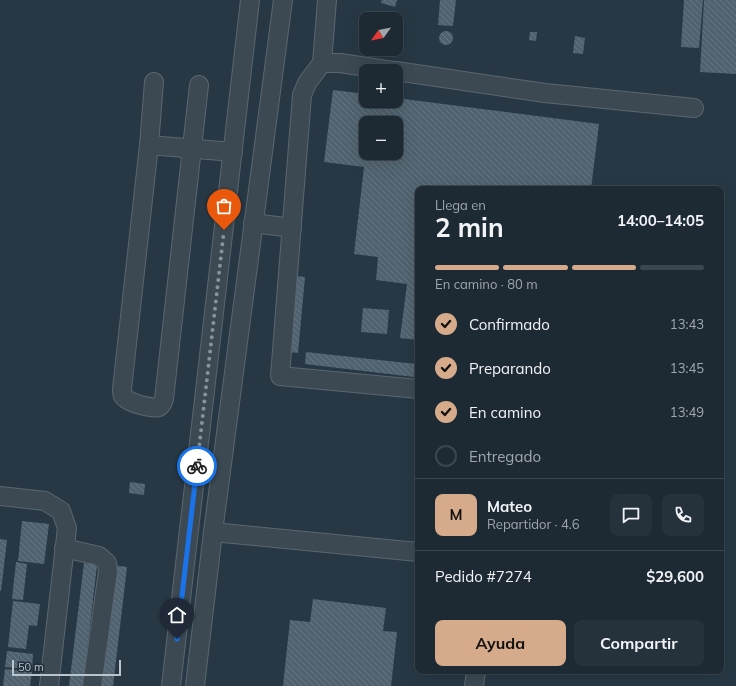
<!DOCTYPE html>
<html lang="es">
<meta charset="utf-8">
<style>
:root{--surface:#1d2a33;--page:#25323b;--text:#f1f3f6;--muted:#a0a7ac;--line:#3b464e;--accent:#d6ab8b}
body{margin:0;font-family:Mulish,sans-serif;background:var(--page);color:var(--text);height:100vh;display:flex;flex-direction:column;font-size:15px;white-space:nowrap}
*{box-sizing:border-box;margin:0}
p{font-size:13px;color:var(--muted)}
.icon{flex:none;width:22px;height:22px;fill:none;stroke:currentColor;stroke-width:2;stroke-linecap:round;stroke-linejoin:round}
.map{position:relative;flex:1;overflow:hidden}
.drawer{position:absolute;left:415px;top:186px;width:309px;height:488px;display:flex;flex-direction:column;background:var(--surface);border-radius:8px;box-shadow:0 4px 16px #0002,0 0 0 1px var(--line)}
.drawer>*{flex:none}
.needle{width:26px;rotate:237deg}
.fabs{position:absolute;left:359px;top:12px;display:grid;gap:8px}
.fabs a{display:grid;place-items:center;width:44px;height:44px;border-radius:8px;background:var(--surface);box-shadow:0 4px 16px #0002,0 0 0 1px var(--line);font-size:20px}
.scale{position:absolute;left:12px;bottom:10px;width:109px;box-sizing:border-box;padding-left:4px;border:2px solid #b9c4cd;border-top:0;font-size:11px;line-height:14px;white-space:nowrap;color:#b9c4cd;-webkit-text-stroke:3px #202e39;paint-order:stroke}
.pin{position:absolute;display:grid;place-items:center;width:34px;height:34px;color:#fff;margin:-41px -17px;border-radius:50% 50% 50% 0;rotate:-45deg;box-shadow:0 0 4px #0007}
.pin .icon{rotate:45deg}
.courier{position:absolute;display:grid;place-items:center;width:40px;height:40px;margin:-20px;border:3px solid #1a73e8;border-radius:50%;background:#fff;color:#222;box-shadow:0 1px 5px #0007}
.headline em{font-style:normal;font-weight:700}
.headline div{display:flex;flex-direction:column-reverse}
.headline{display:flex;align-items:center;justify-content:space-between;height:68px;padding:0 20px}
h1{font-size:26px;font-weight:700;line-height:30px}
.bar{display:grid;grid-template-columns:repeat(4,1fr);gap:6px 4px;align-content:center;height:48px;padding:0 20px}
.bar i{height:5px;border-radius:3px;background:var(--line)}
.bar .on{background:var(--accent)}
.bar p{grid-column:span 4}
.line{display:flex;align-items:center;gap:10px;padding:0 20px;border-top:1px solid var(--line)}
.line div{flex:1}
.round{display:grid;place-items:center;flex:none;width:42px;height:42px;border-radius:8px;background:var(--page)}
ol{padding:0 20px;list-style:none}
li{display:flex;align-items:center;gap:12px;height:44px}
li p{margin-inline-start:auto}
li .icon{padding:4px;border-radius:50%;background:var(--accent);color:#111;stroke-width:4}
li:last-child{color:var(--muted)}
li i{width:22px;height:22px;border:2px solid var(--line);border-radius:50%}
.primary-button{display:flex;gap:8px;margin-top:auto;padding:8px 20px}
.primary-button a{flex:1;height:46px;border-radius:8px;background:var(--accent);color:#111;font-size:16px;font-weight:700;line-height:46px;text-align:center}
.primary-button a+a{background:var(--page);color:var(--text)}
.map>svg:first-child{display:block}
</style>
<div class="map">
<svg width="736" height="686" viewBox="0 0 736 686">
<defs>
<pattern id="building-back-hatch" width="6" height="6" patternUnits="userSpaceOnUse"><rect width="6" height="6" fill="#50626f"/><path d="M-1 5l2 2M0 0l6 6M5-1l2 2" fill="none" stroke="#677782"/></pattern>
</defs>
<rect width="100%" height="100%" fill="#273844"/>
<g fill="url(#building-back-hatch)" fill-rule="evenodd">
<polygon points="382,0 397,0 395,7 381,3"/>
<polygon points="440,0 456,0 453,26 438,25"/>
<polygon points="684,0 703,0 699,48 681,47"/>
<polygon points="704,0 736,0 736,74 700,72"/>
<circle cx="446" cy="38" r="7"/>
<polygon points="530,32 537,32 536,41 529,40"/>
<polygon points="575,36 585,38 583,54 573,53"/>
<path d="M333 90 366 94V101H396V98L599 124 591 189H418V340L400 338 407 284 376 280 378 257 354 254 364 167 324 162ZM366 123H396V153H366Z"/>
<polygon points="296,276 305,277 298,353 289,352"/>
<polygon points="363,308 389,310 387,334 361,332"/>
<polygon points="306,352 416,364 414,377 305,364"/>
<polygon points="130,482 145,484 144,495 129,493"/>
<polygon points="22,521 49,524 44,564 18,561"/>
<polygon points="0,539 7,540 1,591 0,591"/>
<polygon points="16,562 27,564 23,600 12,599"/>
<polygon points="84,563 97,565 83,686 69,686"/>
<polygon points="113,565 127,567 113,686 99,686"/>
<polygon points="313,599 386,608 383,631 397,632 391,686 283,686 290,620 310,622"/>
<polygon points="13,601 40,604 37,626 29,625 26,649 8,647"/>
<polygon points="7,651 33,654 32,670 5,667"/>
<polygon points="5,669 32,672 30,686 3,686"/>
</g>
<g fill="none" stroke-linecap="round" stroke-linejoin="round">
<g stroke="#5a6771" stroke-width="20">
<g id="minor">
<polyline points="322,63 327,0"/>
<polyline points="393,71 340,63 322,63 307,83 302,95 280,376 418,389"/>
<polyline points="396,71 545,93 694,108"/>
<path d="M154 82 149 145 122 389C122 393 122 396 125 398 129 403 153 409 159 407 162 405 163 402 164 399L199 85"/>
<polyline points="149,145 233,152"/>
<polyline points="253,223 292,228"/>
<polyline points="0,496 45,501 61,511 67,528 49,686"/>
<polyline points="213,532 418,552"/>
<polyline points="64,548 99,556 107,563 108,571 92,686"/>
<polyline points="171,686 250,0"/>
<polyline points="195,686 213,532 283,0"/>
<polyline points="474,686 476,671"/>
</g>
</g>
<use href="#minor" stroke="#3c4953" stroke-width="18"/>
</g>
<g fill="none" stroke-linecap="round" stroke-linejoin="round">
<polyline stroke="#86939d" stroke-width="4" stroke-dasharray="0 7.2" points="197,466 224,230"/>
<polyline stroke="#1a73e8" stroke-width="5" points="177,639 197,466"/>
</g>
</svg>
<div class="fabs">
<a><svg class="needle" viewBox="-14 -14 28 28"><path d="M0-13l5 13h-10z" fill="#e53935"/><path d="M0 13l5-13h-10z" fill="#a0a7ac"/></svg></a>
<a>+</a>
<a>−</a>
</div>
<div class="scale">50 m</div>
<div class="pin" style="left:224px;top:230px;background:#ea580c"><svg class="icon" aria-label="bag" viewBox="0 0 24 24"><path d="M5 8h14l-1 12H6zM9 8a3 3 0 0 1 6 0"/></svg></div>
<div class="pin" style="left:177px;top:639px;background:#1f2937"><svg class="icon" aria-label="home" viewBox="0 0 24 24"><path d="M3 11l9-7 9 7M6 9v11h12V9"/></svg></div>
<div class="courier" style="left:197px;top:466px"><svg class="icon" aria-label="bike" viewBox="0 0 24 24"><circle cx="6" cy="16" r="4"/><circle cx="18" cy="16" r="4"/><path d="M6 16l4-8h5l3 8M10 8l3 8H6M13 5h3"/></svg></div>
<section class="drawer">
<div class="headline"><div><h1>2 min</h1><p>Llega en</p></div><em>14:00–14:05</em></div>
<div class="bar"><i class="on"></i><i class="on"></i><i class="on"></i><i></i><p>En camino · 80 m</p></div>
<ol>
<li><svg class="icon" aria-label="check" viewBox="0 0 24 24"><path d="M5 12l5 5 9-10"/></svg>Confirmado<p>13:43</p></li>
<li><svg class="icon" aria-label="check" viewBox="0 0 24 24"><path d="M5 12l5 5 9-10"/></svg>Preparando<p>13:45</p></li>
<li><svg class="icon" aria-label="check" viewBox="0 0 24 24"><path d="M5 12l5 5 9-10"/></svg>En camino<p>13:49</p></li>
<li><i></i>Entregado</li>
</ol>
<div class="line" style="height:72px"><b class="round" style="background:var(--accent);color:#111">M</b><div><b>Mateo</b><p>Repartidor · 4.6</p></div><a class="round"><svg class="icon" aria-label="chat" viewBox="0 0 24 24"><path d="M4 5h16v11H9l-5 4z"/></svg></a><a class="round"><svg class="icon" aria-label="phone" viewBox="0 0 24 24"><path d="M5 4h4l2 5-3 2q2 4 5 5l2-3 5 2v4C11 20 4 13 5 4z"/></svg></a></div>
<div class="line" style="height:52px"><div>Pedido #7274</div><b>$29,600</b></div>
<div class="primary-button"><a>Ayuda</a><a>Compartir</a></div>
</section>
</div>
